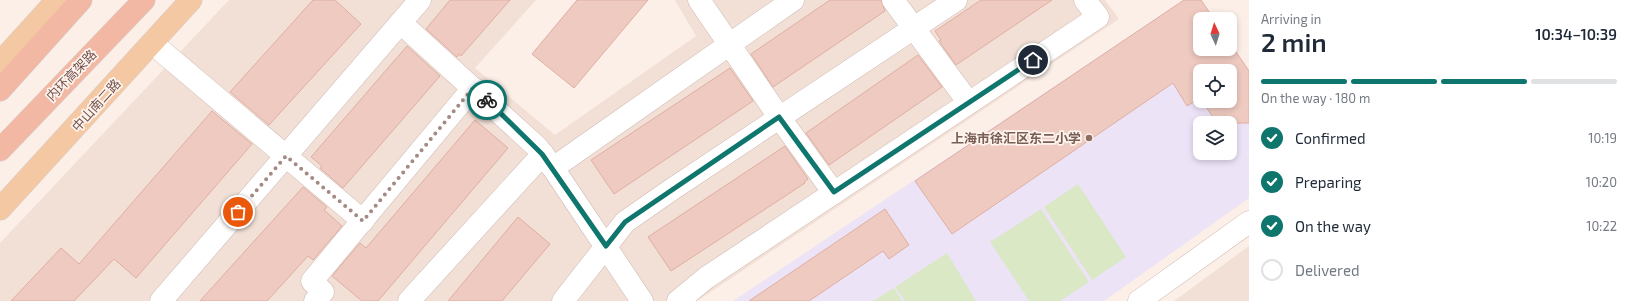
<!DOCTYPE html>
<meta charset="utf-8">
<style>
:root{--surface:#fff;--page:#f6f6f7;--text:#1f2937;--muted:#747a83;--line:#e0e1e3;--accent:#0f766e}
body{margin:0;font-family:"Exo 2","Noto Sans SC",sans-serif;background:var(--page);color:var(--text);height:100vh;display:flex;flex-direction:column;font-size:15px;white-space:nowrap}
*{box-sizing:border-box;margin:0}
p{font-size:13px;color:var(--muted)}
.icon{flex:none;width:22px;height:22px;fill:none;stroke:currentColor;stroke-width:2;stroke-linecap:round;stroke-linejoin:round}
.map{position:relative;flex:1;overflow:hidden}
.panel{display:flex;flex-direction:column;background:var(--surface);width:380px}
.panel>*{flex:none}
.needle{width:26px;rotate:356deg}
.controls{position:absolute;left:1193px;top:12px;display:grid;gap:8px}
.controls a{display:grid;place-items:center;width:44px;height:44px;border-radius:8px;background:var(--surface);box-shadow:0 2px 6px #0003;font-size:20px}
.pin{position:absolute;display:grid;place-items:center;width:34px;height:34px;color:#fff;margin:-17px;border:2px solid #fff;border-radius:50%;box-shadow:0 1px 4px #0007}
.courier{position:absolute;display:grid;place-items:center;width:40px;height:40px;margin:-20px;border:3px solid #0f766e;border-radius:50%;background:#fff;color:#222;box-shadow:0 1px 5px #0007}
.headline em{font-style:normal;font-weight:600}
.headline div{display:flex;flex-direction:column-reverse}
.headline{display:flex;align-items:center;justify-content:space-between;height:68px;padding:0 12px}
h1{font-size:26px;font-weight:600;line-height:30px}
.bar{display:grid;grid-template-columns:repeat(4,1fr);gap:6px 4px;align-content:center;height:48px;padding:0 12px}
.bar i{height:5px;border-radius:3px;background:var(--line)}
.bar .current{background:var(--accent)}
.bar p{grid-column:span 4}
ol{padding:0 12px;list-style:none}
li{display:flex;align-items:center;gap:12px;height:44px}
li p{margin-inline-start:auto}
li .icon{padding:4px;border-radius:50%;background:var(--accent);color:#fff;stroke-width:4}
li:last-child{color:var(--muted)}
li i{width:22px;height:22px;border:2px solid var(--line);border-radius:50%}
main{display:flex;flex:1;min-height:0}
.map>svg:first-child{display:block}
</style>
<main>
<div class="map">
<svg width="1249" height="301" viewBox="0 0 1249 301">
<rect width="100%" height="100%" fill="#fbefe7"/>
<g fill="#f2e0d6">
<polygon points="229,0 536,0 475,68 555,135 696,36 675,0 1105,0 1119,19 697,301 0,301 0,243"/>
<polygon points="1249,246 1249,301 1174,301"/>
</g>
<path fill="#ece3f7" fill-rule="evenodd" d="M1184 0H1201L1214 19H1200V49H1230V43L1249 71V198L1104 301H733ZM1200 71H1230V101H1200ZM1200 123H1230V153H1200Z"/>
<g fill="#dae8c6">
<polygon points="1078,184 1126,257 1092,280 1044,207"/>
<polygon points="1041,209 1089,282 1060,301 1029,301 990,242"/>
<polygon points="947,253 976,301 905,301 895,287"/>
<polygon points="894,288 902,301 873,301"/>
</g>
<g fill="#eecac0" stroke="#e0aea2">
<polygon points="313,0 335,0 361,24 269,125 230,92"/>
<polygon points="450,0 510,0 461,56 459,54 457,57 426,29"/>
<polygon points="577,0 648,0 574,88 532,54"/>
<polygon points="830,0 881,0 885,11 773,87 751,54"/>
<polygon points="981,0 1052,0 956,65 939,41 941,40 935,31"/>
<polygon points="1184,0 1201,0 1214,19 1200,19 1200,49 1230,49 1230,43 1249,71 1249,123 1217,123 1202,101 1230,101 1230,71 1200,71 1200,98 1187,106 1173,83 952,234 915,181"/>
<polygon points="407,46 440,76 343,188 320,168 322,166 311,157"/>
<polygon points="918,55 942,87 829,165 806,133"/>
<polygon points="730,68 753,101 614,194 591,160"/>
<polygon points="212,111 252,144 136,278 114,259 74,301 11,301 61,248 79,264"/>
<polygon points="475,120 508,148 378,301 362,301 332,276 360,243 366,248"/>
<polygon points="785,146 808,179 804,182 805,183 671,271 648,237"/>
<polygon points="303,187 327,207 324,210 342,226 313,260 308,256 267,301 200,301"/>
<polygon points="885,209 909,245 889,259 883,251 809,301 749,301"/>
<polygon points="518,217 550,244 502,301 448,301"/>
</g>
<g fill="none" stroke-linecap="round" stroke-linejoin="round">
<g stroke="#ceb8b1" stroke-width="23">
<g id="minor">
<polyline points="699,0 779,117 834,193"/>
<polyline points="893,0 969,103"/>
<polyline points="401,23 537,147 553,168 642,301"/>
<polyline points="152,43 363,221"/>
<polyline points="553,168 793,0"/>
<polyline points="161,301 420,0"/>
<polyline points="315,301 323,292 312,281 473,88"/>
<polyline points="409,301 543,154"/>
<polyline points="563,301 625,222 671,190 956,0"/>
<polyline points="678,301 706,278 1098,17 1085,0"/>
<polyline points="1139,301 1249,222"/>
</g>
</g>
<g stroke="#d5ccca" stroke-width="23">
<g id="primary">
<polyline points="0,63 57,0"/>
<polyline points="0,209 191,0"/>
</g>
</g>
<g stroke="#d5ccca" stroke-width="23">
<g id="trunk">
<polyline points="0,90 81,0"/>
<polyline points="0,150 144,0"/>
</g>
</g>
<use href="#minor" stroke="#fff" stroke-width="22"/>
<use href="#primary" stroke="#f5c8a4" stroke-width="22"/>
<use href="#trunk" stroke="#f3b8a3" stroke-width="22"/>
</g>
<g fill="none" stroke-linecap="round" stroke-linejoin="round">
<polyline stroke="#a38a83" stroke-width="4" stroke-dasharray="0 7.2" points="238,212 286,156 363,221 473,88 487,100"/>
<polyline stroke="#0f766e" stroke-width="5" points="487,100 542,154 606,246 625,222 779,117 834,192 1033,60"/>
</g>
<circle fill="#8d6e63" stroke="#fef4ed" stroke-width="1.5" cx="1089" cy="138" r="4"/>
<g text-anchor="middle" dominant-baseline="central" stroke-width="3.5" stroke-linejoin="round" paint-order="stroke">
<g font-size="13" fill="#73544d" stroke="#fef4ed">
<text transform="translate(71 75) rotate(-46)">内环高架路</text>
<text transform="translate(96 105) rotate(-48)">中山南二路</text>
</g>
<g font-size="13" font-weight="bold" fill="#785e54" stroke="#fef4ed" text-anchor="end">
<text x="1081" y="138">上海市徐汇区东二小学</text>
</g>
</g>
</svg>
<div class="controls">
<a><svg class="needle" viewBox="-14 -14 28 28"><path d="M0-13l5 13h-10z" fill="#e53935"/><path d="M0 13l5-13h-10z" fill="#747a83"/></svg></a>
<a><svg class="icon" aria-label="locate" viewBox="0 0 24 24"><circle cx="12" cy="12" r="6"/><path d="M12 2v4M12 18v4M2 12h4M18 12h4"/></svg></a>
<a><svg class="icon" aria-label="layers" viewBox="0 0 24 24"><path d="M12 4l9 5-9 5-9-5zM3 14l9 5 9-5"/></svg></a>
</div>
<div class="pin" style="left:238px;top:212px;background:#ea580c"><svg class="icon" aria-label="bag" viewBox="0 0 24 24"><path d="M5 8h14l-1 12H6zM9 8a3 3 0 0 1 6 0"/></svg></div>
<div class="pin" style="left:1033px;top:60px;background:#1f2937"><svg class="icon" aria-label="home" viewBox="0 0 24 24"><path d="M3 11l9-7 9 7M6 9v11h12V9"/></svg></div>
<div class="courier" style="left:487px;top:100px"><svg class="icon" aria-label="bike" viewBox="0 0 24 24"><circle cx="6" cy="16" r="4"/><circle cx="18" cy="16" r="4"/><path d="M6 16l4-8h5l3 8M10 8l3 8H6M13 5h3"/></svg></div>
</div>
<section class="panel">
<div class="headline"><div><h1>2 min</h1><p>Arriving in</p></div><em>10:34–10:39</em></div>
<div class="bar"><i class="current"></i><i class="current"></i><i class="current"></i><i></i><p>On the way · 180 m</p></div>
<ol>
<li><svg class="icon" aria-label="check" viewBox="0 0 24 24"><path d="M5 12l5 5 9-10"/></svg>Confirmed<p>10:19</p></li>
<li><svg class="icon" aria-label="check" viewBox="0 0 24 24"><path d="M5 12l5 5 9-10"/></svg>Preparing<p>10:20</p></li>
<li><svg class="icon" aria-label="check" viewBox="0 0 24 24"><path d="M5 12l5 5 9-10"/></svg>On the way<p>10:22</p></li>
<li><i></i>Delivered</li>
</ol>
</section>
</main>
